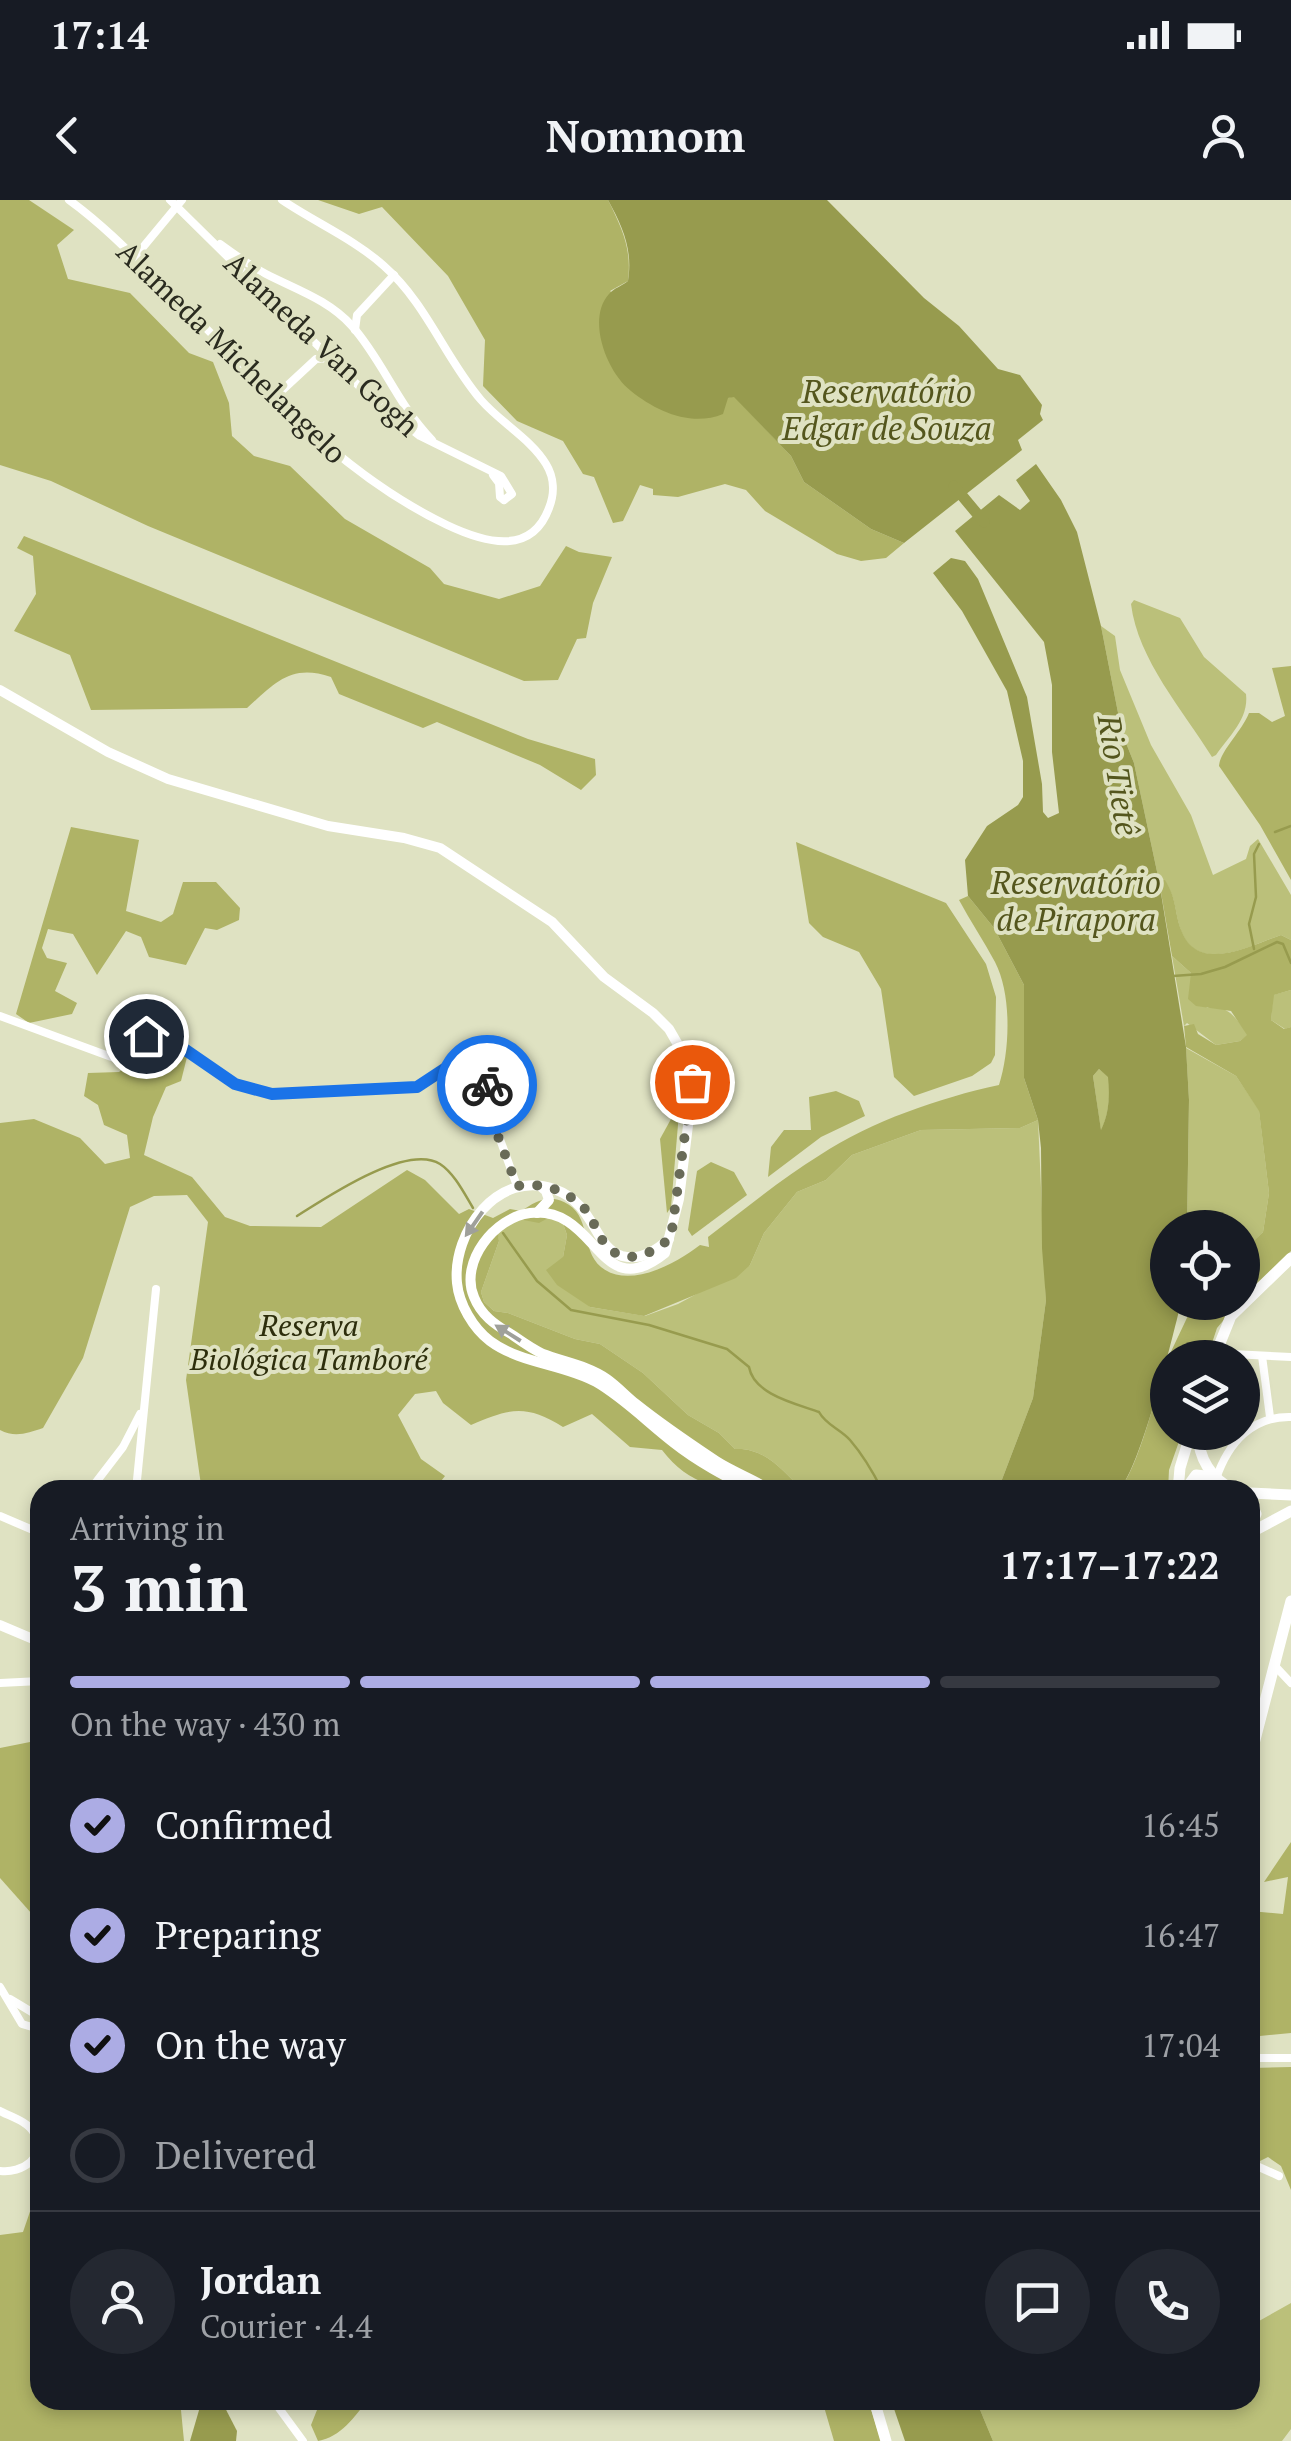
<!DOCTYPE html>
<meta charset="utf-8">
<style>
:root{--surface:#171b24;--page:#242831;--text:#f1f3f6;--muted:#9ea1a6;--line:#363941;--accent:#acace4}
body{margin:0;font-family:"PT Serif",serif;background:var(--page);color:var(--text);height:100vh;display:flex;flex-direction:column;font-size:38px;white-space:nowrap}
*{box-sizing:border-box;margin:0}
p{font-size:32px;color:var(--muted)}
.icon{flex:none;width:55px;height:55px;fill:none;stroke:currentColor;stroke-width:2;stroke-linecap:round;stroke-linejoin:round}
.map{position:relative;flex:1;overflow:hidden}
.details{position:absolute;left:30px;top:1280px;width:1230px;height:930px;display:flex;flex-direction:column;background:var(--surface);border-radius:30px;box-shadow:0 5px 15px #0003}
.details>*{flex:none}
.tools{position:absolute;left:1150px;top:1010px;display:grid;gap:20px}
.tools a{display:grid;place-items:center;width:110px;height:110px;border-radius:50%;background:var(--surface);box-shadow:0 5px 15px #0003;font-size:50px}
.pin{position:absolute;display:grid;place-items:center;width:85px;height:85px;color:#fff;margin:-42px;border:5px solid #fff;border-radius:50%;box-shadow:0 2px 10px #0007}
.courier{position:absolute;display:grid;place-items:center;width:100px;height:100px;margin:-50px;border:8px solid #1a73e8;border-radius:50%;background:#fff;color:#222;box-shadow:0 2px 12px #0007}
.overview em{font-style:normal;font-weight:700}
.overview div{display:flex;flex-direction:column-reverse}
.overview{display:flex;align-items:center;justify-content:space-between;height:170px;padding:0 40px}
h1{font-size:65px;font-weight:700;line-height:75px}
.bar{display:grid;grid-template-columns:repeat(4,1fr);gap:15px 10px;align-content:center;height:120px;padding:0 40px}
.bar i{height:12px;border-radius:8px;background:var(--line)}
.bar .selected{background:var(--accent)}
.bar p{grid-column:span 4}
.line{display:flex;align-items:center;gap:25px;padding:0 40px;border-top:2px solid var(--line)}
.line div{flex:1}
.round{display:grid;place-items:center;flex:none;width:105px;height:105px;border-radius:52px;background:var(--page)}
ol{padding:0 40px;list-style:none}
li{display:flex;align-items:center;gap:30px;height:110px}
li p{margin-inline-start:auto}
li .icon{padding:10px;border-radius:50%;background:var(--accent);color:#111;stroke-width:4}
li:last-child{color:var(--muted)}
li i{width:55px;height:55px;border:5px solid var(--line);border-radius:50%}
.status{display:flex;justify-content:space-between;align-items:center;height:70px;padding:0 50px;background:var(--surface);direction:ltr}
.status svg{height:28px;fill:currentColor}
header{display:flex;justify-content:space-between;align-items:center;height:130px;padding:0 40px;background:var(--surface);font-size:45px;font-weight:700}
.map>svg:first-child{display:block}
</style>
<div class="status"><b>17:14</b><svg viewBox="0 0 49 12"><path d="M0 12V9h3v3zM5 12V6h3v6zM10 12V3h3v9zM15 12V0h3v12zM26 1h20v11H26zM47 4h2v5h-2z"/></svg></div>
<header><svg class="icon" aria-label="back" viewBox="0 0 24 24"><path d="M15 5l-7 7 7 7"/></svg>Nomnom<svg class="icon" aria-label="person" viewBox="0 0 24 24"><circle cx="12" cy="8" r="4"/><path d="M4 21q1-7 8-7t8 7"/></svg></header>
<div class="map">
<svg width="1291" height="2241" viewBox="0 0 1291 2241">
<rect width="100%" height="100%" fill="#dfe2c2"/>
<g fill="#bbc07a">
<path d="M1134 400 1180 418 1204 457 1246 494C1249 519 1229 536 1216 555L1212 557C1183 510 1138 460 1131 404Z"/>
<path d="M1101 426 1115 436 1120 470 1151 545 1191 615 1213 675 1246 659 1250 646 1258 639 1291 695V740L1281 735C1252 745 1199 774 1182 733 1174 713 1178 702 1165 681H1159L1134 563 1122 533Z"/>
<path d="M1172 756 1191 773 1207 808C1229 805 1236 818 1248 835L1240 841 1216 845 1187 823 1184 826Z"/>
<polygon points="1291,790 1291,827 1285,829 1271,820 1273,795"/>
<polygon points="1186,848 1236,876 1259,910 1269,993 1263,1032 1243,1051 1242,1028 1187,1027 1189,900"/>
<path d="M1099 869 1109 877C1110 896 1109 914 1101 931L1093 876Z"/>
<path d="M1038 920 1046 1100 1033 1198 998 1290H802C783 1270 764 1247 735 1249L719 1233 688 1215 643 1173 600 1144 575 1139 508 1113 494 1111 484 1102 481 1092 499 1041 496 1027 504 1020 561 1018 567 1035 563 1057 590 1107 645 1116 678 1104 750 1065 764 1033 797 992 826 980 852 955 921 930 1020 928Z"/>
<polygon points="1291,2103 1291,2229 1282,2241 993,2241 976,2200 1250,2200 1250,2126"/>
</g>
<g fill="#afb366">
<polygon points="0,0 29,0 74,30 57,45 68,79 130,93 189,153 213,162 229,203 232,236 254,256 290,266 345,319 430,368 444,384 499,399 540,386 566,346 579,352 612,357 593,403 586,438 577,439 558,480 524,481 148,326 51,281 0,265"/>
<path d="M318 0H608C622 28 632 49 628 81L610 91 728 198 734 196 791 256 804 282 871 329 904 343 886 358 861 361 837 354 765 311 746 290 725 284 678 297 653 295V289L640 285 623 321 613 323 594 277 583 274 563 241 517 221 483 186 485 140 448 76 382 7 359 14Z"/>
<path d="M24 336 528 539 595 559 596 575 581 590 540 565 437 522 423 528 339 494 331 477C291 463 275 483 247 508L91 510 70 455 14 431 36 394 33 356 17 348Z"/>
<path d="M1291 466V680L1260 625 1219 566C1220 551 1242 531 1249 513H1259L1272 522 1285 516 1272 468Z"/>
<polygon points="71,627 139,640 126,711 161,722 173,714 183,682 216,682 240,708 239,720 217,730 205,728 186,765 149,757 141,737 126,731 97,775 73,734 48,729 42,748 47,758 67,763 55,791 77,803 72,814 29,823 16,814"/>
<polygon points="796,642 946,703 986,764 996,797 995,855 991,863 972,876 914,896 894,877 881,789 859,752 823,737 809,723"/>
<path d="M1165 680C1178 701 1174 713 1182 732 1199 774 1252 745 1281 735L1291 740V790L1274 795 1271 820 1284 829 1291 827V1051L1243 1098V1051L1263 1032 1269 993 1259 911 1236 876 1186 847 1184 826 1194 824 1198 834 1216 845 1240 841 1247 835 1231 811 1196 806 1188 799 1191 773 1172 756 1159 681Z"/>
<path d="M968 696 994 728 1024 785V878L1038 920 1020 928 921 930 852 955 826 980 797 992 764 1033 750 1065 736 1078 644 1116 590 1107 557 1085 546 1070 563 1057 567 1035 561 1018 552 1016 539 1023 513 1018 497 1027 499 1041 481 1092 484 1102 494 1111 508 1113 575 1139 600 1144 643 1173 688 1215 719 1233 735 1249C764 1247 783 1270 802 1290 747 1290 699 1299 662 1250L630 1247 592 1214 563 1227C526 1204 510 1208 471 1225L443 1203 436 1191 415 1194 398 1215 421 1259 445 1276 434 1290H212L201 1285 186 1180 208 1022 187 995 154 996 130 1007 83 1158 43 1228C28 1233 15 1238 0 1230V923L34 919 80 938 105 964 130 958 127 935 104 925 98 905 84 896 88 873 119 872 160 840 187 857 181 881 166 887 153 917 144 955 192 977 225 1017 250 1026 321 1027 407 970 425 980 459 1014 469 1009 493 1018 510 1009 521 1011C535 1002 547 994 564 1002 592 1015 580 1049 601 1067 629 1090 677 1063 700 1045L709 1047 708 1037C745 1009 781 979 820 955 872 921 939 898 999 885 1010 850 1012 795 995 762 984 741 970 721 959 700Z"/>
<polygon points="836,891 859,901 865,916 821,937 768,977 771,947 784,930 811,930 809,897"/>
<polygon points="676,910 679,913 671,1007 667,1013 660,939"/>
<polygon points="711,962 734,972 747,995 692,1036 688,1030 697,971"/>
<polygon points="1194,1103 1238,1103 1217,1128 1207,1158 1168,1158"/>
<path d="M1168 1158V1232L1182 1233 1169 1270 1168 1290H1119C1139 1268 1157 1189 1168 1158Z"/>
<polygon points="40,1540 40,1723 0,1678 0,1548"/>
<polygon points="1291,1642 1291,1833 1250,1837 1250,1767 1253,1763 1250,1711 1283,1714 1288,1677 1264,1682"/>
<polygon points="1291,1867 1291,1990 1281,1966 1268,1957 1260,1961 1250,1959 1250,1868"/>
<polygon points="40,1995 40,2200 180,2200 184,2241 0,2241 0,2035 23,2032 35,1997"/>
<path d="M321 2200H368C354 2217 341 2237 318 2241L311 2225Z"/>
<polygon points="822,2200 868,2200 881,2241 834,2241"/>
</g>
<g fill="#979b4e" fill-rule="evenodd">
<path d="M608 0H827L924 98 959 126 998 169 1020 175 1042 205 1040 214 1043 220 1018 240 1022 250 904 343 871 329 804 282 791 256 734 197 728 198 723 214C692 227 657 212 631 191 607 173 586 119 609 94 614 88 622 86 628 81 633 50 623 27 608 0Z"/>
<path d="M1036 264 1061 300 1077 332 1101 426 1122 533 1134 563 1159 681 1186 847 1189 900 1187 1027 1168 1028V1102L1181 1103C1172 1139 1141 1266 1119 1290H998L1033 1198 1046 1100 1042 1048 1041 948 1038 920 1024 878V785L994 728 968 696 965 660 987 626 1018 605 1023 597V561L1007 491 962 411 933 373 951 358 965 361 978 379 1027 497 1042 584 1043 612 1048 618 1059 613 1052 552V485L1044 442 955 331 999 295 1020 310 1030 301 1016 280ZM1099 869 1108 877C1110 895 1109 914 1101 930L1093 876Z"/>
<polygon points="202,2200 221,2200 237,2231 236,2241 190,2241"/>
<polygon points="891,2200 976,2200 993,2241 905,2241"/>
</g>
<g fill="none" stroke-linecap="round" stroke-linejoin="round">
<g stroke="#979b4e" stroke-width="2.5">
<polyline points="1275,632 1291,626"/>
<polyline points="1254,749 1249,724 1256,697 1254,654 1259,644"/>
<polyline points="1173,776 1201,774 1225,767 1277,742 1283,744 1291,763"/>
<path d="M297 1016C327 997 407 943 440 964 454 973 464 993 473 1008"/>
<path d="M503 1033 537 1081 571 1110 649 1125 727 1149 749 1167C754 1195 797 1204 819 1212 826 1225 840 1229 850 1240 863 1255 873 1272 882 1290"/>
</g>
<polyline stroke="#979b4e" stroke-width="11" points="954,286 984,322"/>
<g stroke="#fff" stroke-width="8">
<path d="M69 0C112 31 148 72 186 108 267 189 342 275 447 325 483 342 531 357 549 308 555 293 554 277 546 264 531 239 501 223 481 200 445 158 427 104 384 66 354 39 316 23 282 0"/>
<polyline points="170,0 370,197 420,236 501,276 512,294 504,300"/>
<path d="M220 44C235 55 249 65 266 74 295 89 329 100 352 126 383 161 397 204 432 240"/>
<polyline points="134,58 182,0"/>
<polyline points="355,130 357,115 394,75"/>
<polyline points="275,197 316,159 330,158"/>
<polyline points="493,275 499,283 500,297 504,300"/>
<polyline points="0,816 125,862 133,858 149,833 158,831 235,884 272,894 417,887 455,861 472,863 485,878 497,931 517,986"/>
<polyline points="1262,1156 1270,1217"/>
<polyline points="1222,1158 1232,1154 1291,1157"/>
<path d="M1216 1279C1228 1243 1252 1216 1291 1217"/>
<polyline points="90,1290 123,1247 140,1214"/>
<polyline points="136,1290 156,1089"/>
<polyline points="0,1316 40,1333"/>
<polyline points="1275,1466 1291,1483"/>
<polyline points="0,1483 40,1481"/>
<polyline points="0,1787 22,1824 32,1827 40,1822"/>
<polyline points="10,1799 40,1817"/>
<polyline points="1250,1858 1291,1858"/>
<path d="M0 1911C11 1917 27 1921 34 1933 48 1957 21 1974 0 1971"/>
<polyline points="1250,1963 1279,1976"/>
<polyline points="273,2200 303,2241"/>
</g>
<g stroke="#fff" stroke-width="10">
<path d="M0 490 108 552 168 579 328 626 404 638 440 648 552 722 604 777 653 813 669 829 688 862 692 883 690 909 679 999 665 1053C598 1107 599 1005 530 1013 495 1017 459 1062 474 1097 481 1115 495 1125 511 1134 521 1141 532 1149 543 1154 564 1162 589 1166 607 1179 617 1186 626 1196 636 1204 661 1224 689 1243 716 1261 733 1272 753 1279 770 1290"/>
<polyline points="537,1013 549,1000 546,991 540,986"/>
<path d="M669 1039C656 1051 640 1061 622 1056 593 1047 596 1004 554 989 498 969 452 1032 457 1083 459 1104 473 1128 490 1141 521 1164 564 1164 596 1182 624 1198 649 1224 674 1243 698 1262 725 1276 752 1290"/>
<polyline points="0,1425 40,1442"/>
</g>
<g stroke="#fff" stroke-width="11">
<polyline points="1214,1158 1231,1116 1291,1058"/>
<path d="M1198 1232C1198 1258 1211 1279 1234 1290"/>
<polyline points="1178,1290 1180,1268 1191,1232"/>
<polyline points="1185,1290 1196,1275 1214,1277"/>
<polyline points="1250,1293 1291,1295"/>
<polyline points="1250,1300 1256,1314 1250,1327"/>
<polyline points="1250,1333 1291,1311"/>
<polyline points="1250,1559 1291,1401"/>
<polyline points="874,2200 886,2241"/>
</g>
</g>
<defs><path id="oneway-solid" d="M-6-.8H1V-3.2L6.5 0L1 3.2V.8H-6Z" transform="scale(2.5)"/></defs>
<g fill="#9fa09a">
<use href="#oneway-solid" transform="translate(474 1024) rotate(125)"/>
<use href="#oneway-solid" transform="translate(508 1133) rotate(-148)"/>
</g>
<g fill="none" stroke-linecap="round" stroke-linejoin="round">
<path stroke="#696b58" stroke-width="10" stroke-dasharray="0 18" d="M487 885 496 931 517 986C541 982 566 990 583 1007 593 1017 595 1030 603 1041 622 1069 652 1055 671 1037L692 882"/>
<path stroke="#1a73e8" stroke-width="12" d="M146 836 158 831 235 884 272 894 417 887 455 862C473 859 482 869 487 885"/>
</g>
<g text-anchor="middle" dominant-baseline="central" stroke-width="8" stroke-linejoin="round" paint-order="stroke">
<g font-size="30" fill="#2a2b1f" stroke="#dfe2c2">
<text transform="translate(322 144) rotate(43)">Alameda Van Gogh</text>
<text transform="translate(232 152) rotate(44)">Alameda Michelangelo</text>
</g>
<g font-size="30" font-style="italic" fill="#2d2e0c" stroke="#dfe2c2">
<text x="309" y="1125">Reserva<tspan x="309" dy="34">Biológica Tamboré</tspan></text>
</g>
<g font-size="32" font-style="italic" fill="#54561d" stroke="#dfe2c2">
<text x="887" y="191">Reservatório<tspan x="887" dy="37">Edgar de Souza</tspan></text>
<text transform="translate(1119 575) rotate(81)">Rio Tietê</text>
<text x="1076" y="682">Reservatório<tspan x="1076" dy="37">de Pirapora</tspan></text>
</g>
</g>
</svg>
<div class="tools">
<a><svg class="icon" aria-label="locate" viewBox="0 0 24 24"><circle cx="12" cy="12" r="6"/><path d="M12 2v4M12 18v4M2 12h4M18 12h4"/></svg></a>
<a><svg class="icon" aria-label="layers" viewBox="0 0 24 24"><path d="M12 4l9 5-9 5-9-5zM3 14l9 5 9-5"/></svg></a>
</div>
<div class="pin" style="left:692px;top:882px;background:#ea580c"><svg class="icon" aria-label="bag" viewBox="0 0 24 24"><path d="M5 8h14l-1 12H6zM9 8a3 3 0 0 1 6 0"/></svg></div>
<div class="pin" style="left:146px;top:836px;background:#1f2937"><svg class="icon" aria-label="home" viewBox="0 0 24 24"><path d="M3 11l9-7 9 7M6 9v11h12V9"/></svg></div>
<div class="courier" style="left:487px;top:885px"><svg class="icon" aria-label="bike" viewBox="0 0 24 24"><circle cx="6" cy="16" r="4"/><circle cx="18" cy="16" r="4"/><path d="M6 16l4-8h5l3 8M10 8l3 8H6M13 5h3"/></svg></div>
<section class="details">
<div class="overview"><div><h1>3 min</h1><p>Arriving in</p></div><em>17:17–17:22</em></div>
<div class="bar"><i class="selected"></i><i class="selected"></i><i class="selected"></i><i></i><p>On the way · 430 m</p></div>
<ol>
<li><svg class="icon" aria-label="check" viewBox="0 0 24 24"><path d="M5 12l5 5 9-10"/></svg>Confirmed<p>16:45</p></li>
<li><svg class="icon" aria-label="check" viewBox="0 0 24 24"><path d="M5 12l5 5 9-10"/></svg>Preparing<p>16:47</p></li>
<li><svg class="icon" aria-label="check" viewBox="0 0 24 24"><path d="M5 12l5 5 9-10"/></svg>On the way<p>17:04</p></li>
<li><i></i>Delivered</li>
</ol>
<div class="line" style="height:180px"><a class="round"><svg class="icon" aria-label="person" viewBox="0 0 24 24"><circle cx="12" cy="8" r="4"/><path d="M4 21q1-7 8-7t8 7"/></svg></a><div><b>Jordan</b><p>Courier · 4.4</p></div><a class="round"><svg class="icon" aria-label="chat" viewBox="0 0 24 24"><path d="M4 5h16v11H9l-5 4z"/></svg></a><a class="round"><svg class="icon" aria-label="phone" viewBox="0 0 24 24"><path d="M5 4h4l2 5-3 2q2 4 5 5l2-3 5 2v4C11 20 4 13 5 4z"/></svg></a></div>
</section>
</div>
